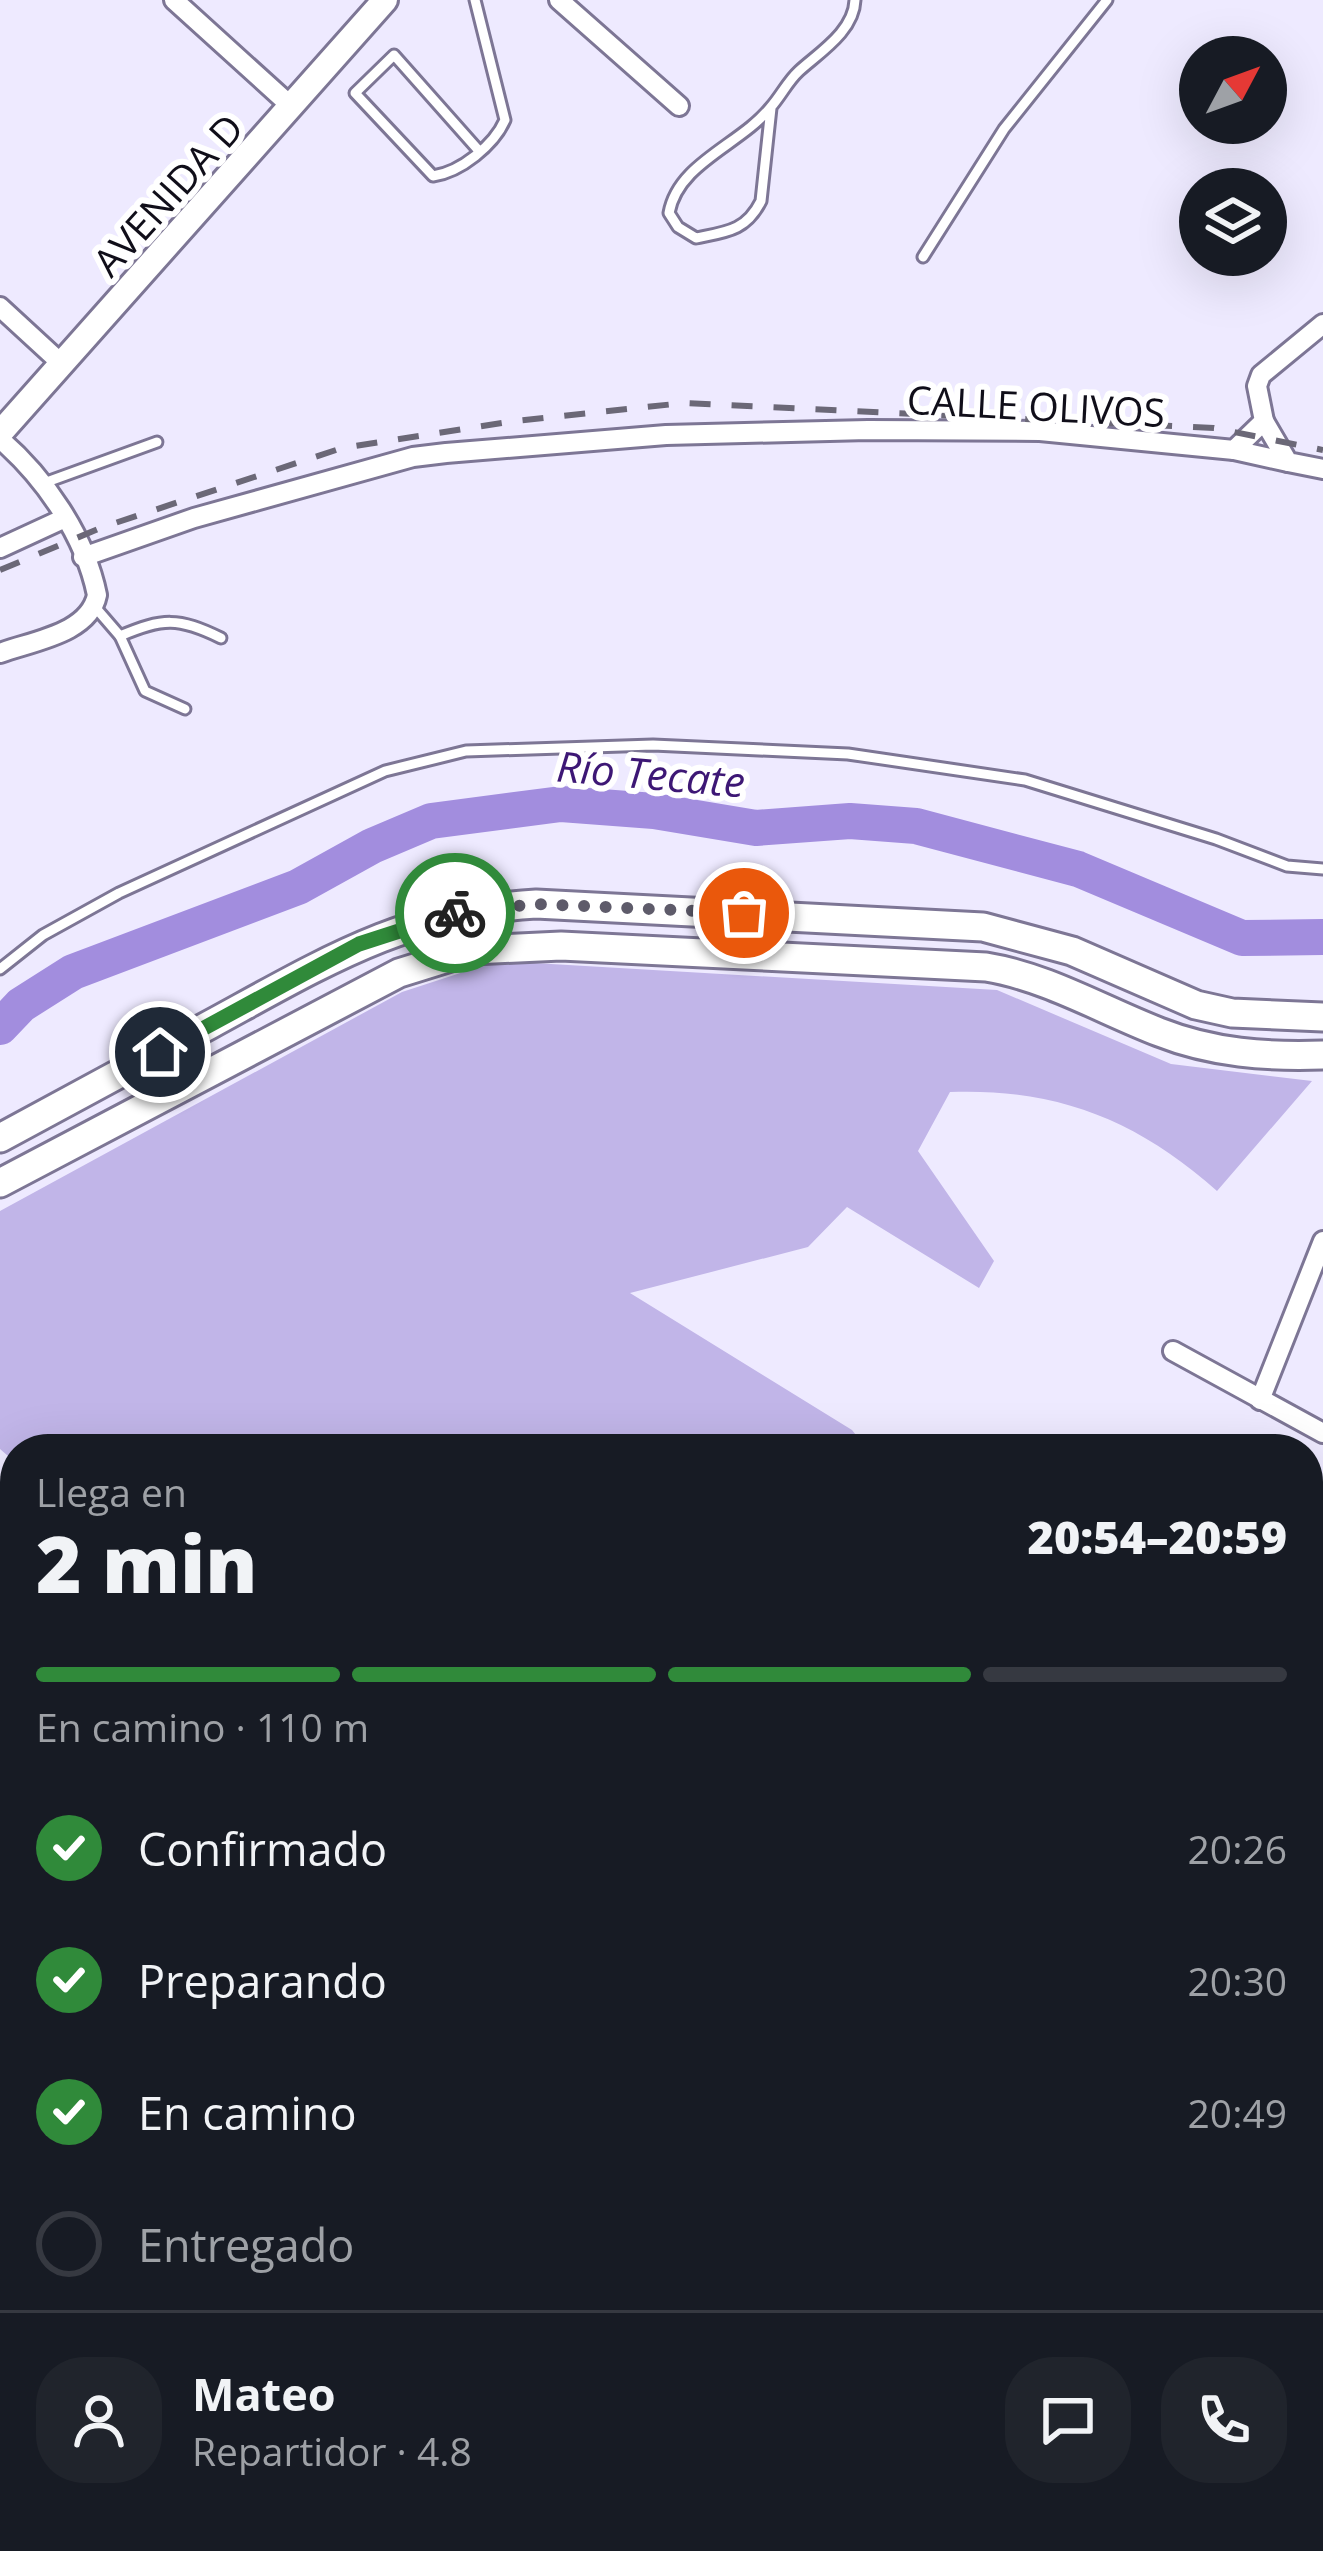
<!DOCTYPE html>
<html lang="es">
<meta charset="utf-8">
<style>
:root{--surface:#171b24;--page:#20242c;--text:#f1f3f6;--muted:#9ea1a6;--line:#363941;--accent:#308a3a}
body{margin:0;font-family:"Open Sans",sans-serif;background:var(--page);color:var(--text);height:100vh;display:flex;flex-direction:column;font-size:45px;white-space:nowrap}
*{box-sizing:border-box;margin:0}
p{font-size:39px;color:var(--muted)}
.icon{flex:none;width:66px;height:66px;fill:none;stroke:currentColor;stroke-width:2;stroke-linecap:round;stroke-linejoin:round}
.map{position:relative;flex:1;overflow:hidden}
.details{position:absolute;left:0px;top:1434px;width:1323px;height:1119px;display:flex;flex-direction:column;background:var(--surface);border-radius:48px 48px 0 0;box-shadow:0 12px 48px #0002}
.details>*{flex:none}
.needle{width:78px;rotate:49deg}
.fabs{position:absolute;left:1179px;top:36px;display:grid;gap:24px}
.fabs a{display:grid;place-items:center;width:108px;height:108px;border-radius:50%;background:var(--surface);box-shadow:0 12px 48px #0002;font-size:60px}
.pin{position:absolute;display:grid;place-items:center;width:102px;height:102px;color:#fff;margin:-51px;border:6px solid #fff;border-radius:50%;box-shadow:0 3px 12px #0007}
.courier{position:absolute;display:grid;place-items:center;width:120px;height:120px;margin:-60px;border:9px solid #308a3a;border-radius:50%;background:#fff;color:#222;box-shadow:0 3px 15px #0007}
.overview em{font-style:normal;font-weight:800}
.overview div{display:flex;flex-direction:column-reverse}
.overview{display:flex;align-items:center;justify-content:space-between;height:204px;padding:0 36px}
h1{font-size:78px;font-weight:800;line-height:90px}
.bar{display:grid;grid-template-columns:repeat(4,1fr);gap:18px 12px;align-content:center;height:144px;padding:0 36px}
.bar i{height:15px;border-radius:9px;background:var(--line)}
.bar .active{background:var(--accent)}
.bar p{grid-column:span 4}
.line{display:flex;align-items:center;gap:30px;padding:0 36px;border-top:3px solid var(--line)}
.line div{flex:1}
.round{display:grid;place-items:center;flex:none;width:126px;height:126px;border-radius:48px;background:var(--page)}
ol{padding:0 36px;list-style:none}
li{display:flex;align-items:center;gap:36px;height:132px}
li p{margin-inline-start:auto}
li .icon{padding:12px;border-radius:50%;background:var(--accent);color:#fff;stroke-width:4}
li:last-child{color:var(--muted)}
li i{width:66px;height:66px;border:6px solid var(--line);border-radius:50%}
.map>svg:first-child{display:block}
</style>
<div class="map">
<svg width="1323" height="2551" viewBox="0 0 1323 2551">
<rect width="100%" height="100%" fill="#eeeaff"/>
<g fill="#c1b5e8">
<path d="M534 963 997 990 1171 1064 1312 1081 1217 1191C1137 1120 1057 1088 950 1092L918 1151 994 1261 979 1288 847 1207 808 1247 630 1293 852 1430 867 1449H15V1462L0 1449V1211L402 992 488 964Z"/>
<polygon points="15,1897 15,2538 491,2538 504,2551 0,2551 0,1912"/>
<polygon points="846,2538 1246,2538 1233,2551 858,2551"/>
</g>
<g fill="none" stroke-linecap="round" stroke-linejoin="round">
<polyline stroke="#a28dde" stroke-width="36" points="0,1027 21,1005 73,972 298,887 372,846 431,821 561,804 654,811 756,828 850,821 916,826 1078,869 1242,938 1323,937"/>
<g stroke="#7d7695" stroke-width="15">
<g id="service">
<path d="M475 0 505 120C494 145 461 172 433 176L355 93 394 55 480 152"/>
<path d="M771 108 761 201C746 231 726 232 696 238L678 227 669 213C678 163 740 145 770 108 781 96 787 82 799 71 820 52 854 31 855 0"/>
<polyline points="923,257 1004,129 1107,0"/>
<polyline points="44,483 157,442"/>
<path d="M95 607 120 636C163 618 178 617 221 638"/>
<polyline points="120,636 145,691 185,709"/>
<polyline points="0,969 43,935 119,893 385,771 466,751 653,745 848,754 1025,780 1216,839 1287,866 1323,869"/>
</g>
</g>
<g stroke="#7d7695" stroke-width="24">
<g id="minor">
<polyline points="174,0 292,107"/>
<polyline points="559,0 679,106"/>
<polyline points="0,307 63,365"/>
<polyline points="1264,421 1288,462 1323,469"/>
<path d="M0 439C45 478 85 536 97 595 89 634 32 641 0 653"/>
<polyline points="1234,450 1288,462"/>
<polyline points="0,548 65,518"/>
<polyline points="83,557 194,518 413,457 446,453 666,435 868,430 1040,431 1234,450 1264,421 1257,386 1261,375 1323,324"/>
<polyline points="1173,1351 1323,1433"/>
<polyline points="1260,1400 1323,1241"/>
<polyline points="0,1584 15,1599"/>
<polyline points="1308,1584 1323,1589"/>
<polyline points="1308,1731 1323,1723"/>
<polyline points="0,1792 15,1776"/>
<polyline points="1308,1832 1323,1845"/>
<polyline points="1308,2025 1323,2038"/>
<polyline points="1308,2222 1323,2235"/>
<polyline points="1308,2415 1323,2428"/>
<polyline points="1308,2529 1323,2541"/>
<polyline points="824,2538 836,2551"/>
<polyline points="637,2549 650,2538"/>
<polyline points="667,2551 685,2538"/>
</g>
</g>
<g stroke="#7d7695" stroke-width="30">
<polyline id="tertiary" points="0,433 385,0"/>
</g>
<g stroke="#7d7695" stroke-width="33">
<g id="secondary">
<path d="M0 1138C70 1100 141 1062 211 1024 323 963 406 911 536 904L983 927 1072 951 1196 1005 1232 1013 1323 1017"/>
<path d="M0 1183 399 973 473 950 561 946 986 967C1047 977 1102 1010 1159 1032 1212 1053 1267 1057 1323 1055"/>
</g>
</g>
<g stroke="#767382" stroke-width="3" stroke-dasharray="9 6" stroke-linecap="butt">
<polyline points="420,2538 428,2551"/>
<polyline points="83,2551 91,2538"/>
</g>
<use href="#service" stroke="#fff" stroke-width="9"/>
<use href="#minor" stroke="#fff" stroke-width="18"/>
<use href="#tertiary" stroke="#fff" stroke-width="24"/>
<use href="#secondary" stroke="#fff" stroke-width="27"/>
<polyline stroke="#6b6877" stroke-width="6" stroke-dasharray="21 21" stroke-linecap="butt" points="0,570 103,527 342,448 515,421 684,403 1214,428 1323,450"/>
</g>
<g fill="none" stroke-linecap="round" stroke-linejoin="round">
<polyline stroke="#5e5b6a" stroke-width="12" stroke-dasharray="0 21.6" points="455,913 536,904 744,913"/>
<polyline stroke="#308a3a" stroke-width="15" points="160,1052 359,944 455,913"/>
</g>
<g text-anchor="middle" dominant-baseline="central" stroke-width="12" stroke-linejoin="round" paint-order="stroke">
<g font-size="39" fill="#100e19" stroke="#fff">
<text transform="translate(167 194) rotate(-48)">AVENIDA D</text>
<text transform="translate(1036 405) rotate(3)">CALLE OLIVOS</text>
</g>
<g font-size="42" font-style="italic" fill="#3d1775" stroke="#fff">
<text transform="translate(651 773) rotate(5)">Río Tecate</text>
</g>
</g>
</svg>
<div class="fabs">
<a><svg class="needle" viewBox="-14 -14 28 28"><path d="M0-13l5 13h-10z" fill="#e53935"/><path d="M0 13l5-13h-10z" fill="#9ea1a6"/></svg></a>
<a><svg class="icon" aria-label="layers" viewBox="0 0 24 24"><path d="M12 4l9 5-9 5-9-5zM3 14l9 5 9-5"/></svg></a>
</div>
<div class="pin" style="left:744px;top:913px;background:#ea580c"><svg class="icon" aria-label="bag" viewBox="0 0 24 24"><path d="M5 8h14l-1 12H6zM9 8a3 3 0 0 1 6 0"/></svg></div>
<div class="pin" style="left:160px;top:1052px;background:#1f2937"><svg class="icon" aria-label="home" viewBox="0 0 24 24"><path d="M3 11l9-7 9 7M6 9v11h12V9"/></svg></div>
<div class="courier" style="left:455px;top:913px"><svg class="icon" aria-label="bike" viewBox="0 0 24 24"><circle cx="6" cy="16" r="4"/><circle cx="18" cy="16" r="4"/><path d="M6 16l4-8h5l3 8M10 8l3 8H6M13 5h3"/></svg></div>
<section class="details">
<div class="overview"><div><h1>2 min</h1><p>Llega en</p></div><em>20:54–20:59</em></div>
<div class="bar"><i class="active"></i><i class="active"></i><i class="active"></i><i></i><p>En camino · 110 m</p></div>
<ol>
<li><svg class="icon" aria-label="check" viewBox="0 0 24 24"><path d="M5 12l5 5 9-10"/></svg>Confirmado<p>20:26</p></li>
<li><svg class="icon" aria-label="check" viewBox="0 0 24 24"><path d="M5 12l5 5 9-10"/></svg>Preparando<p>20:30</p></li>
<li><svg class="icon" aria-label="check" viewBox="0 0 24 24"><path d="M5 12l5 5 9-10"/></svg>En camino<p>20:49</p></li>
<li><i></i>Entregado</li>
</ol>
<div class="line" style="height:216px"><a class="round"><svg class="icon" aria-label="person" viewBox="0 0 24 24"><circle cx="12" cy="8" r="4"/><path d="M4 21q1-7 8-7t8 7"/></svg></a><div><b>Mateo</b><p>Repartidor · 4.8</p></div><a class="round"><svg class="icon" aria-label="chat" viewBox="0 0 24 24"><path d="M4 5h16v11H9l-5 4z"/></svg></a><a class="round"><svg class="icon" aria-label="phone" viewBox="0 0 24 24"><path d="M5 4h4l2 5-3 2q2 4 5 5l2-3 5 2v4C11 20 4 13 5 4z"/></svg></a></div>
</section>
</div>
